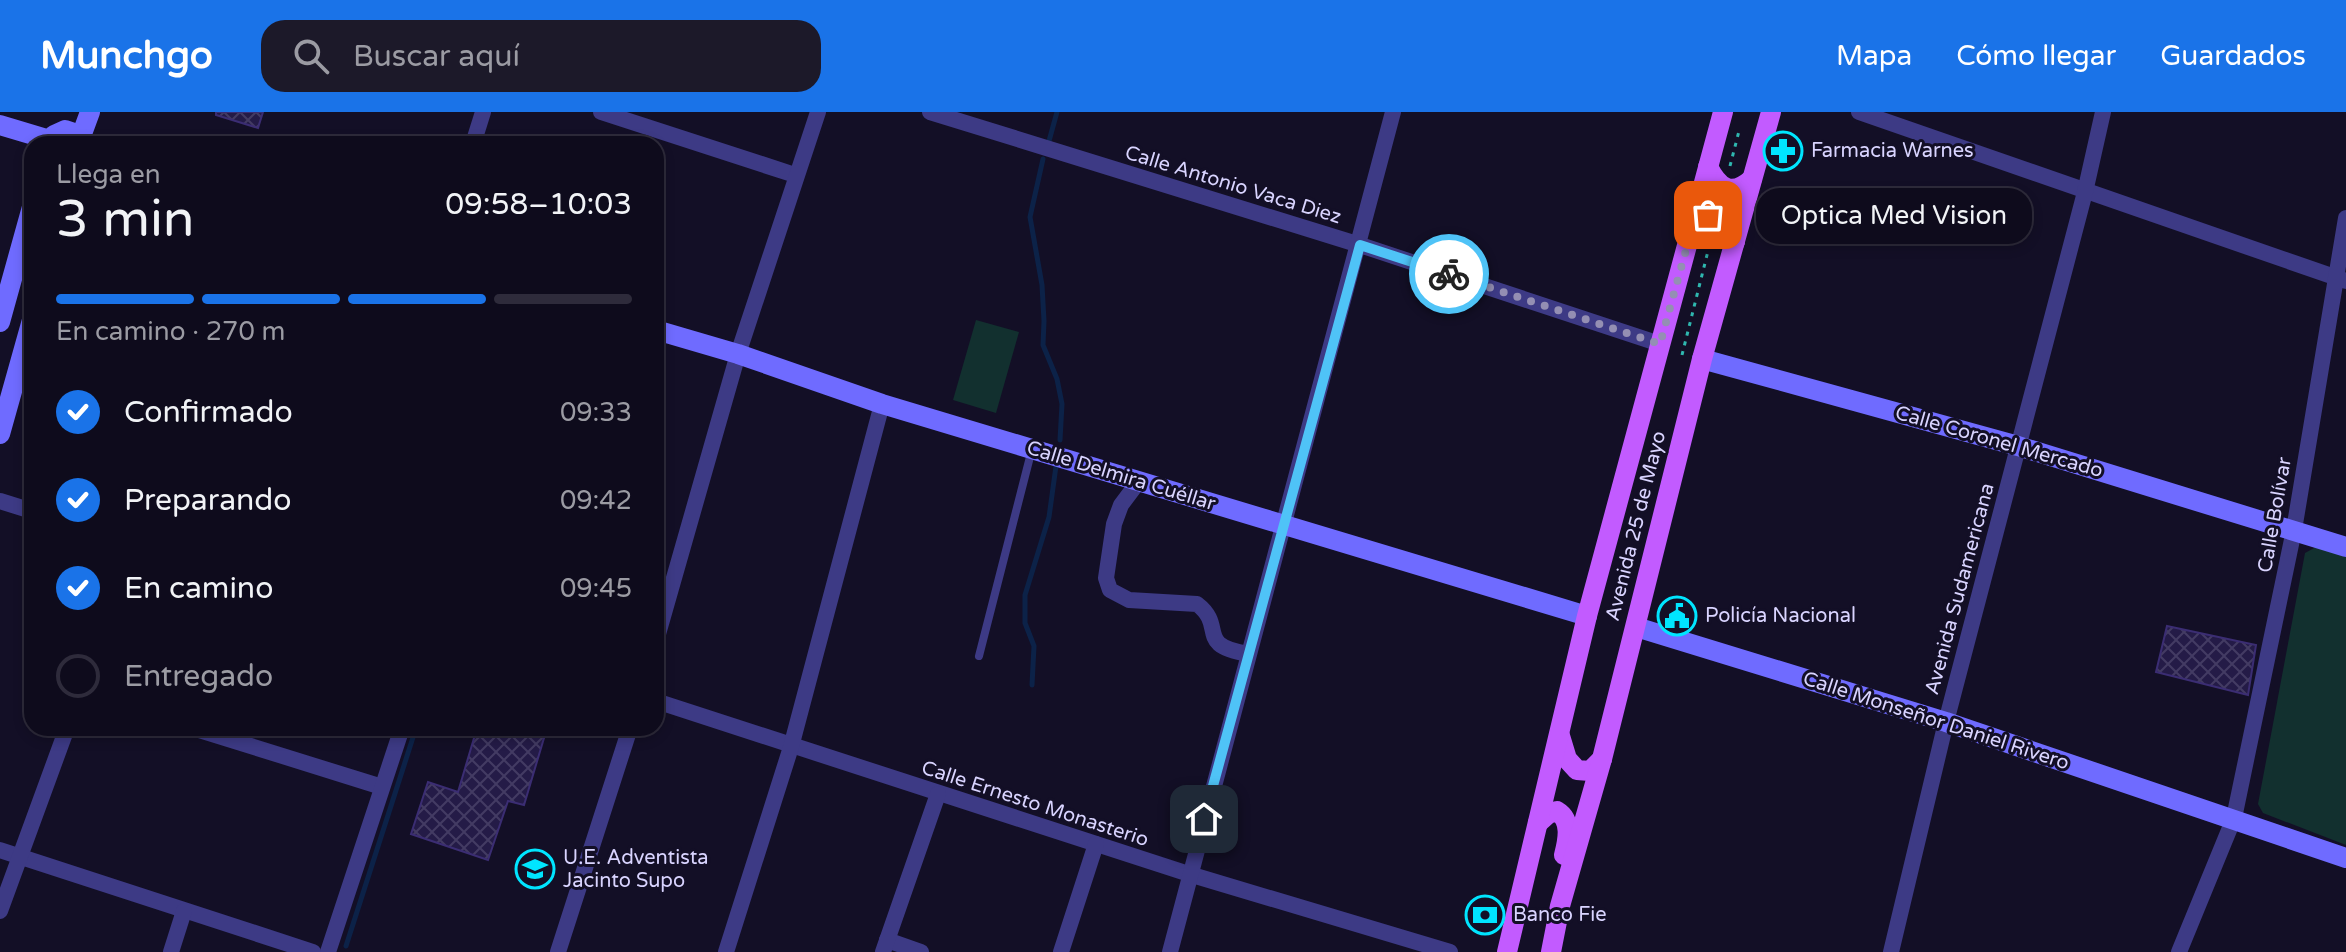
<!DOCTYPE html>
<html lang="es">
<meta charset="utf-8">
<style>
:root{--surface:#0e0b1c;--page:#1c1929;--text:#f1f3f6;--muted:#9b9ba3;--line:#2e2b3b;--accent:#1a73e8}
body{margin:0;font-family:"Varela Round",sans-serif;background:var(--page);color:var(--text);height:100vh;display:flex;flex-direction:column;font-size:30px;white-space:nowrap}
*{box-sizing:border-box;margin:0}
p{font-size:26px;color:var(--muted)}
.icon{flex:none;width:44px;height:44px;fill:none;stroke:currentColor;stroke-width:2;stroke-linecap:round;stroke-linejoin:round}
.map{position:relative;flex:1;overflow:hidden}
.drawer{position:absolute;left:24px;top:24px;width:640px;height:600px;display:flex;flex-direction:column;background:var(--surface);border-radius:24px;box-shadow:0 4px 12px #0003,0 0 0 2px var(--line)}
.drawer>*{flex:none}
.pin{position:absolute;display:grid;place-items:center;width:68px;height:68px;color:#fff;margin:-34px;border-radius:16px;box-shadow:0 4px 12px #0006}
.courier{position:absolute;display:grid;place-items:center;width:80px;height:80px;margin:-40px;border:6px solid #4fc3f7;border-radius:50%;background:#fff;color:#222;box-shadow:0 2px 10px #0007}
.bubble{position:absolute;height:56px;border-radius:24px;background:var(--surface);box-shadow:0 4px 12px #0003,0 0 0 2px var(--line);font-size:26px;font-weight:600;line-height:56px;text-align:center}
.headline em{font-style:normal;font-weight:600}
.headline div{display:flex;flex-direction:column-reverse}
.headline{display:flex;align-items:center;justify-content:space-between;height:136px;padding:0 32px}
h1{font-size:52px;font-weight:600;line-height:60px}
.bar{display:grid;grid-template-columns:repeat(4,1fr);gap:12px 8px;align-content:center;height:96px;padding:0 32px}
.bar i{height:10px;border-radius:6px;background:var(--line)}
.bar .active{background:var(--accent)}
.bar p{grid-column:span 4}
ol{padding:0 32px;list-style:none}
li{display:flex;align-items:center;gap:24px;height:88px}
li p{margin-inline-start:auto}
li .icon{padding:8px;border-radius:50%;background:var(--accent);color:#fff;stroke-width:4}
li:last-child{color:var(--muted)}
li i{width:44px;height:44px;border:4px solid var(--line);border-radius:50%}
header{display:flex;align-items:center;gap:48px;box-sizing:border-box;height:112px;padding:0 40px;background:var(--accent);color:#fff}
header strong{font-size:38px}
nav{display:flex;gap:44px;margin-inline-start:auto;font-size:28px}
.search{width:560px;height:72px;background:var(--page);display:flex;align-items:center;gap:20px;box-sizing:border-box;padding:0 28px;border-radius:24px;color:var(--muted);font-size:30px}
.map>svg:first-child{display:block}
</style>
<header>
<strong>Munchgo</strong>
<div class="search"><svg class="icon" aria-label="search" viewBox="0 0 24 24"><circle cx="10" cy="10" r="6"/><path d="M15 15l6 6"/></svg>Buscar aquí</div>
<nav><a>Mapa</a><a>Cómo llegar</a><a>Guardados</a></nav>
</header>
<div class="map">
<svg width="2346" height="840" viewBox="0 0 2346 840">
<defs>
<pattern id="building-cross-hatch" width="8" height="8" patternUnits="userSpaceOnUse" patternTransform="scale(2)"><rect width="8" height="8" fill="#241b47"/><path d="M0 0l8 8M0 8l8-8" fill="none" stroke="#433b63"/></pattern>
</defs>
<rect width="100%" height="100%" fill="#130f26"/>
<g fill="#12302f">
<polygon points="976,208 1019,220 996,301 953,288"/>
<polygon points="2316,435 2346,445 2346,733 2263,701 2258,692 2305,441"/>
</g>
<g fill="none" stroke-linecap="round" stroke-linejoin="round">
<g stroke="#0c2248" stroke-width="5">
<polyline points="1049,29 1057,0"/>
<polyline points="1043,47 1030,105 1042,173 1044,209 1043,233 1057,267 1062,292 1060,328"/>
<polyline points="1032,573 1034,534 1025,511 1025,483 1049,405 1056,354"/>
<polyline points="346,834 416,616"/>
</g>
</g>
<g fill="url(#building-cross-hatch)" stroke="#3b2d73" stroke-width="2">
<polygon points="216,0 263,0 258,16 216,3"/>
<polygon points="2167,514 2256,533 2248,583 2156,560"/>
<polygon points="477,616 547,616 524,693 508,689 488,748 411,722 428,670 458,680"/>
</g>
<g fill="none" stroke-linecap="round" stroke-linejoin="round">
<g stroke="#2fb8b0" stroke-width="3" stroke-dasharray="4 6" stroke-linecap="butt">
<polyline points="1730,54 1739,19"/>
<polyline points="1682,243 1712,123"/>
</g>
<polyline stroke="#3d3a85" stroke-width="8" points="979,544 1032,337"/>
<g stroke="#3d3a85" stroke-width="16">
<polyline points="601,0 795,63"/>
<polyline points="930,0 1360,133 1660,232"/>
<polyline points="1859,0 2346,169"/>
<polyline points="473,32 483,0"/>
<path d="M1139 369 1121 393 1114 412 1106 466 1110 478 1129 488 1197 492C1227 515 1194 533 1248 542"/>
<polyline points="0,389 32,399"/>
<polyline points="656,529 738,242 818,0"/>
<polyline points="656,589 1189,762 1450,840"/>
<polyline points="193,616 382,675"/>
<polyline points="0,738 313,840"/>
<polyline points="0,799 67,616"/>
<polyline points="887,828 921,840"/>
<polyline points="171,840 184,799"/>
<polyline points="328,840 402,616"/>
<polyline points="558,840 630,616"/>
<polyline points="726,840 791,635 882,292"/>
<polyline points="883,840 938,682"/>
<polyline points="1061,840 1096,732"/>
<polyline points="1170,840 1393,0"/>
<polyline points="1891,840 1946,610 2085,80 2103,0"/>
<polyline points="2179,840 2234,706 2294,418 2346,106"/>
</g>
<g stroke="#6f6bff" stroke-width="20">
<polyline points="0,13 50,28"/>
<polyline points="77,22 83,19 90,0"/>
<polyline points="50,32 54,23 65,18 77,22 82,32"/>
<polyline points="0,210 32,95"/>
<polyline points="656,218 738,242 882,292 1587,504"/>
<polyline points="1702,247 2018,334 2346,435"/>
<polyline points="0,322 32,208"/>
<polyline points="1636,515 1946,610 2346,746"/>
</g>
<g stroke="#c25bff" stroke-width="20">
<path d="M1708 55C1720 78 1732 84 1752 67"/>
<polyline points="1694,109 1708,103 1722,103 1732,113 1735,130"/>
<polyline points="1560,624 1567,647 1577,658 1590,659 1602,647"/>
<path d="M1538 711 1548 702 1557 699C1572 708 1568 728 1564 743"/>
<polyline points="1507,840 1587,504 1723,0"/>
<polyline points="1551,840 1560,794 1602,647 1702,247 1771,0"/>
</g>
</g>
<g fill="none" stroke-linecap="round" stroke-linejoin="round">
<polyline stroke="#948fb3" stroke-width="8" stroke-dasharray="0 14.4" points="1449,162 1660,232 1694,109 1708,103"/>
<polyline stroke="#4fc3f7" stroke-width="10" points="1204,707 1360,133 1449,162"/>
</g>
<defs>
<g id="pharmacy-ring" transform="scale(2)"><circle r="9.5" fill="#130f26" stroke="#00e5ff" stroke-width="1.5"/><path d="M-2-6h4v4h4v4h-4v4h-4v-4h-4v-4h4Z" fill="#00e5ff"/></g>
<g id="civic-ring" transform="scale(2)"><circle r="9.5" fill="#130f26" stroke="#00e5ff" stroke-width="1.5"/><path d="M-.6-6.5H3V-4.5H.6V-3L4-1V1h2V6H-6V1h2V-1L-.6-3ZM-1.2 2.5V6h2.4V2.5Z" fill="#00e5ff"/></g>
<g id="school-ring" transform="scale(2)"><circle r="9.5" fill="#130f26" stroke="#00e5ff" stroke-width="1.5"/><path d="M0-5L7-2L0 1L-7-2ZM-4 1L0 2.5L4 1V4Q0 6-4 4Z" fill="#00e5ff"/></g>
<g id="bank-ring" transform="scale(2)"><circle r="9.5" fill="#130f26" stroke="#00e5ff" stroke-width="1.5"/><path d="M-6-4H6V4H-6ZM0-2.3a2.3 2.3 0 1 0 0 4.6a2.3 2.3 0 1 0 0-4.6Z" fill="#00e5ff"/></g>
</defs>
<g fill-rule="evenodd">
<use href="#pharmacy-ring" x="1783" y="39"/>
<use href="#civic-ring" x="1677" y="504"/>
<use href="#school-ring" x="535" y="757"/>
<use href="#bank-ring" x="1485" y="803"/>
</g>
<g text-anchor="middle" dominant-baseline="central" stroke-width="6" stroke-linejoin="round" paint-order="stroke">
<g font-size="20" fill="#d9d4ff" stroke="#130f26" text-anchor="start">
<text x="1811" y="39">Farmacia Warnes</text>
<text x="1705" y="504">Policía Nacional</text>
<text x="563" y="746">U.E. Adventista<tspan x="563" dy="23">Jacinto Supo</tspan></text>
<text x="1513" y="803">Banco Fie</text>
</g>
<g font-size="20" fill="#d9d4ff" stroke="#130f26">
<text transform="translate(1233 73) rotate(17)">Calle Antonio Vaca Diez</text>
<text transform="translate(1999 330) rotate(16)">Calle Coronel Mercado</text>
<text transform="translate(1121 364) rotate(17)">Calle Delmira Cuéllar</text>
<text transform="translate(2275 403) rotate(-80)">Calle Bolívar</text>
<text transform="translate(1636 414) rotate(-76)">Avenida 25 de Mayo</text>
<text transform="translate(1960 477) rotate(-75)">Avenida Sudamericana</text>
<text transform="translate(1936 609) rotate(18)">Calle Monseñor Daniel Rivero</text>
<text transform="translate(1035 692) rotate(18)">Calle Ernesto Monasterio</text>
</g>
</g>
</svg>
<div class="pin" style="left:1708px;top:103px;background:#ea580c"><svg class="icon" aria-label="bag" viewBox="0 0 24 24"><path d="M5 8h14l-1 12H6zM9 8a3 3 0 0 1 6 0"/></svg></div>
<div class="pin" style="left:1204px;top:707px;background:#1f2937"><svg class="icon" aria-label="home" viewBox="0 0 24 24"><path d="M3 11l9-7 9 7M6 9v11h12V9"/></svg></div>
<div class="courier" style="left:1449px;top:162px"><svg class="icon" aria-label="bike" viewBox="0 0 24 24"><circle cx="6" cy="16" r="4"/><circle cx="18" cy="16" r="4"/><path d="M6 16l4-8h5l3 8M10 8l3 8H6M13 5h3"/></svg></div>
<div class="bubble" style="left:1756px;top:76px;width:276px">Optica Med Vision</div>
<section class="drawer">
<div class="headline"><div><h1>3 min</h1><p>Llega en</p></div><em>09:58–10:03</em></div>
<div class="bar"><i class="active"></i><i class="active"></i><i class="active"></i><i></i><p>En camino · 270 m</p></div>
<ol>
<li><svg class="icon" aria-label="check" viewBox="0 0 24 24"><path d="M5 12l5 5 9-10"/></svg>Confirmado<p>09:33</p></li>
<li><svg class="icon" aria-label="check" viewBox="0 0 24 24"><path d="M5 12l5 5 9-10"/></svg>Preparando<p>09:42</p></li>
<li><svg class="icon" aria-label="check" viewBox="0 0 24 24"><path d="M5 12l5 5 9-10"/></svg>En camino<p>09:45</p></li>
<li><i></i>Entregado</li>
</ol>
</section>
</div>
